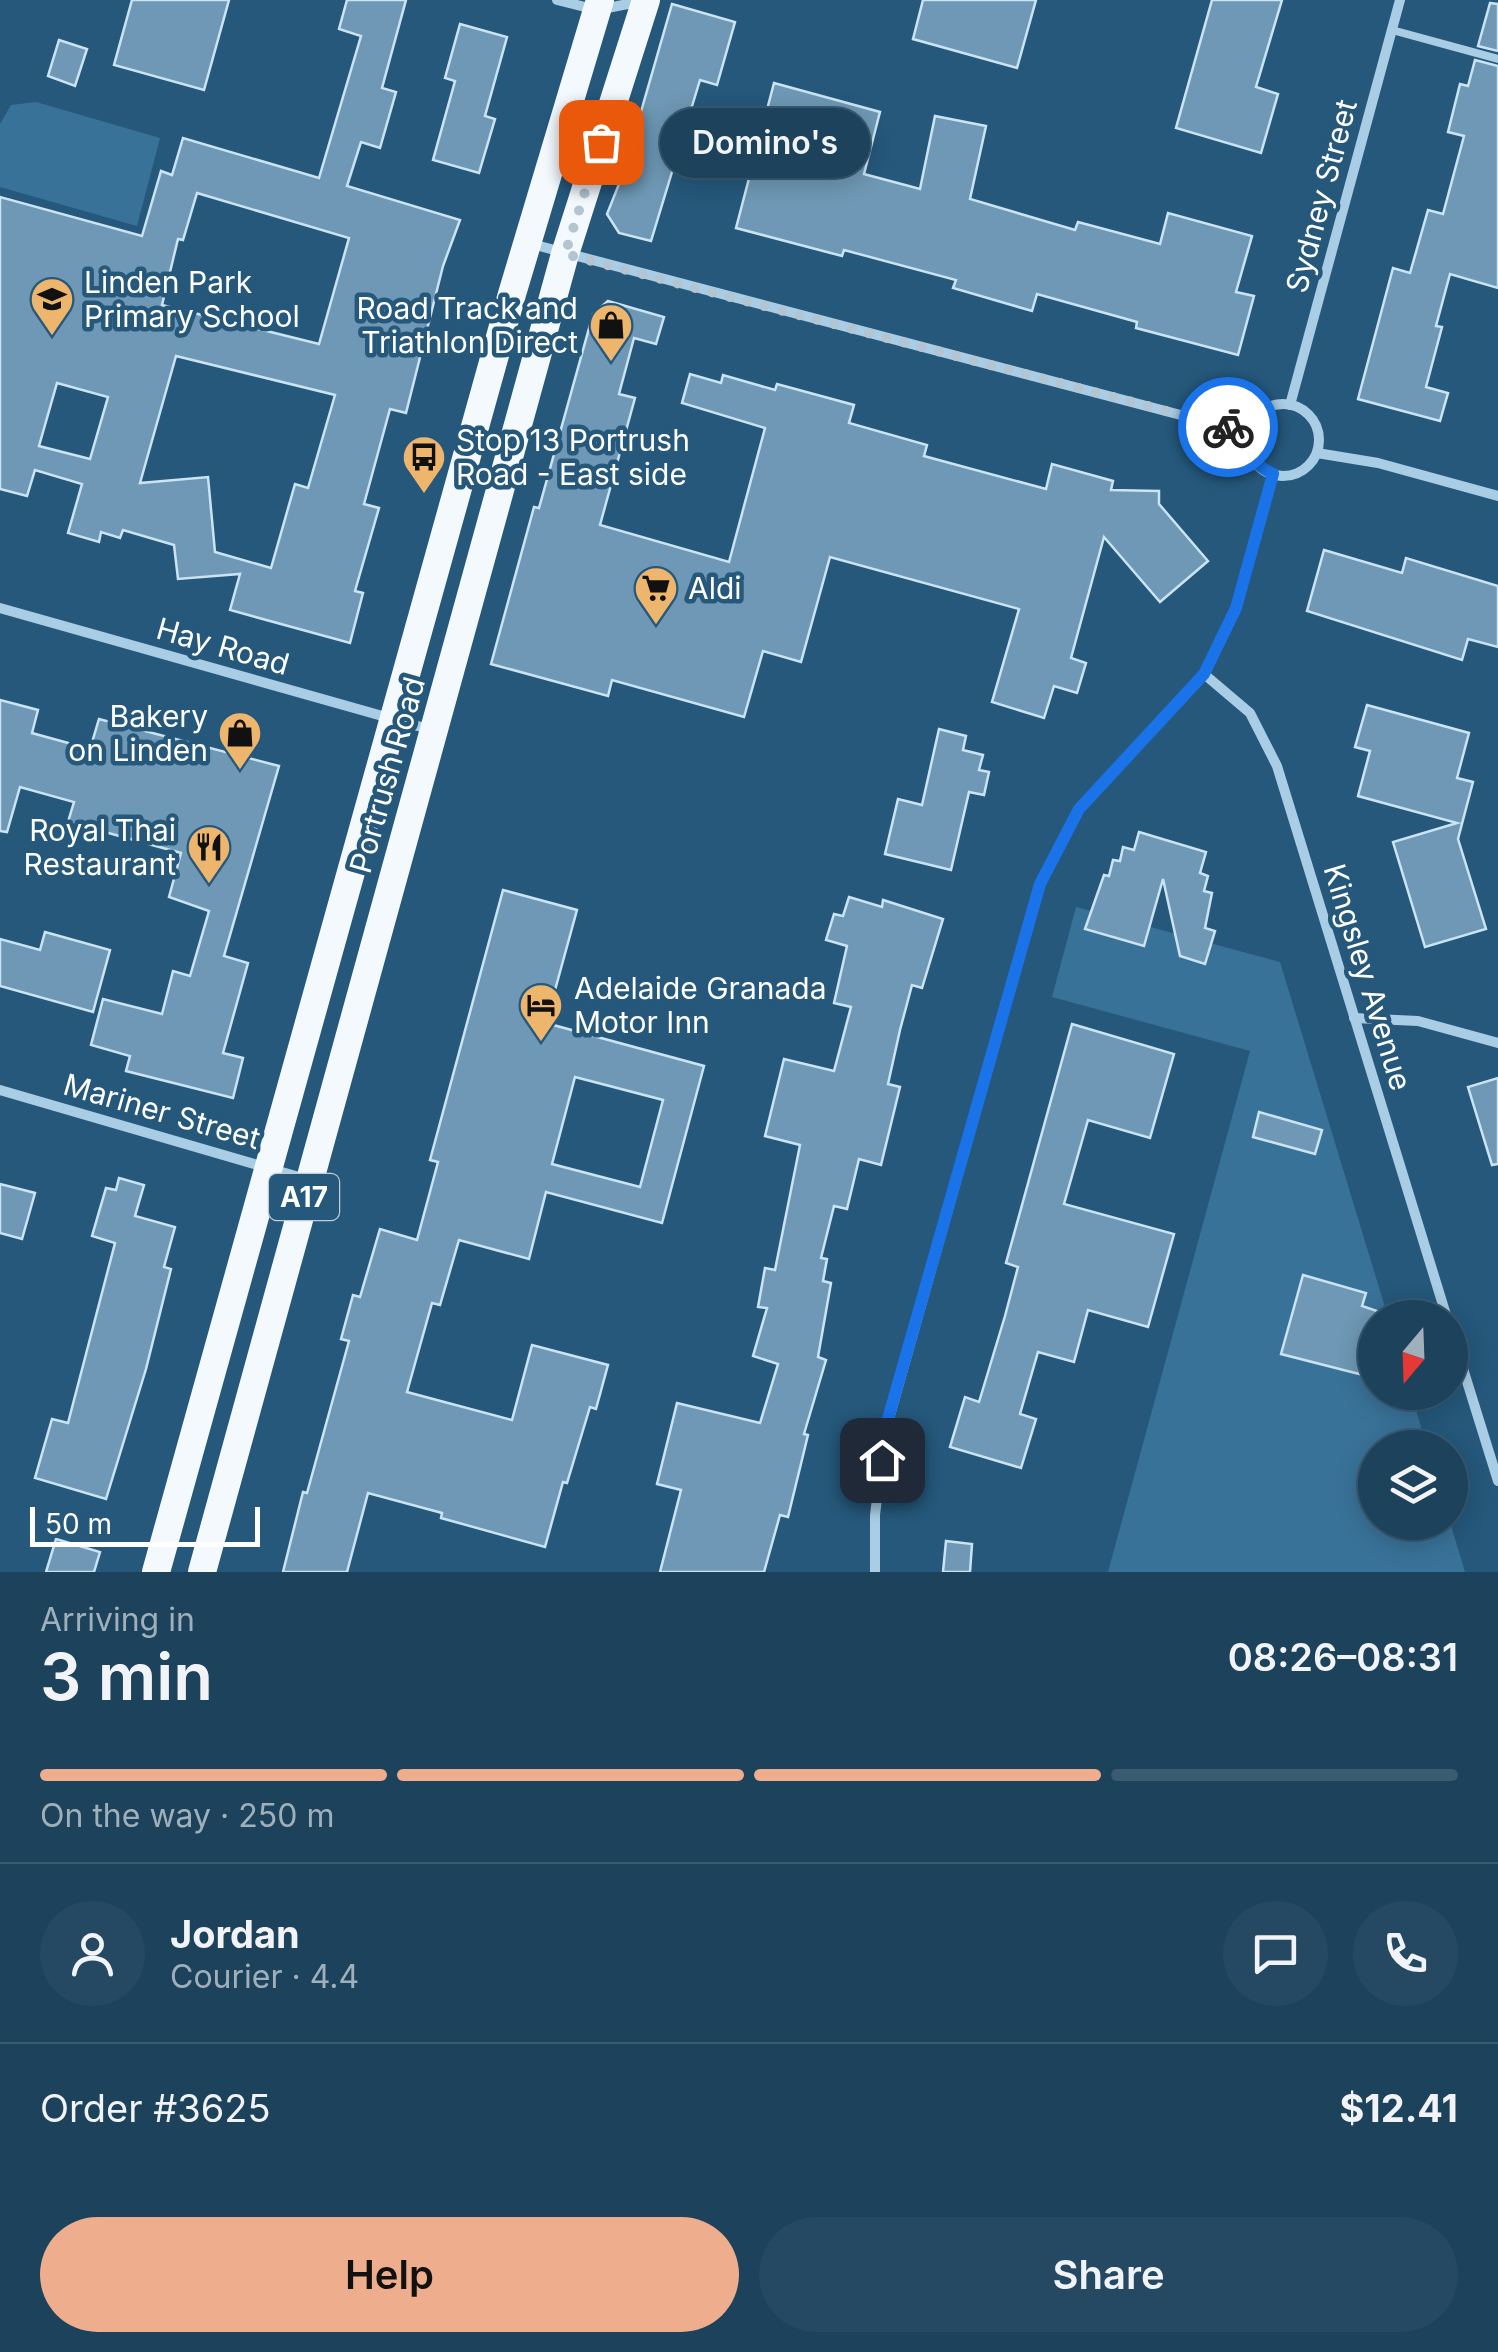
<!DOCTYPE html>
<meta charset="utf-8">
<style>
:root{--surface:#1c425c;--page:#254962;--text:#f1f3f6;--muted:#a0b0bb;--line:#3a5b72;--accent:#eead8d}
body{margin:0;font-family:Inter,sans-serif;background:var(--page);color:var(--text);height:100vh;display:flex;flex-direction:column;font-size:38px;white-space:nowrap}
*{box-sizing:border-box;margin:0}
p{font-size:32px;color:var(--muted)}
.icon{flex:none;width:55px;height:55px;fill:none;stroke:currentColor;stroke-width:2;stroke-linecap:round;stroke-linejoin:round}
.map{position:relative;height:1572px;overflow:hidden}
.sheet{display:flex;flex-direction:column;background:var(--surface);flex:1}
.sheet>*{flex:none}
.needle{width:65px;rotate:199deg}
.buttons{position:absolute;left:1358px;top:1300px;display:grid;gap:20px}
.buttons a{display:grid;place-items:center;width:110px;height:110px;border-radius:50%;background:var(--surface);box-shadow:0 5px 25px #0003,0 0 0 2px var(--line);font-size:50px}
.scale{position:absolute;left:30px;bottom:25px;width:230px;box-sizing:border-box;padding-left:10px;border:5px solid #fff;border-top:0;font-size:28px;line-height:35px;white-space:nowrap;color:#fff;-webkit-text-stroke:8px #25587b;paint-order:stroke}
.pin{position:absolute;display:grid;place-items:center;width:85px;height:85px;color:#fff;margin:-42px;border-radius:20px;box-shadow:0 5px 15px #0006}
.courier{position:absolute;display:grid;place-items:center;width:100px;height:100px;margin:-50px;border:8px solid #1a73e8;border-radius:50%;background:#fff;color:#222;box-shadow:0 2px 12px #0007}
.bubble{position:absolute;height:70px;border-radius:35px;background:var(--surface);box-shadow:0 5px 25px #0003,0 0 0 2px var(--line);font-size:32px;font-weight:600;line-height:70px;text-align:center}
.overview em{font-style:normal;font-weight:600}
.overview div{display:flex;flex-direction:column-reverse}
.overview{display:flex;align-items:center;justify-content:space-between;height:170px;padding:0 40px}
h1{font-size:65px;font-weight:600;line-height:75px}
.bar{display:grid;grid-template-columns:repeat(4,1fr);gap:15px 10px;align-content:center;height:120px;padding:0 40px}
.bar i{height:12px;border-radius:8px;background:var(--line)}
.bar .active{background:var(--accent)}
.bar p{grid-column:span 4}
.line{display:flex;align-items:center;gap:25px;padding:0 40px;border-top:2px solid var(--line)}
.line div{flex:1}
.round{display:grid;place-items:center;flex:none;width:105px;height:105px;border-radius:52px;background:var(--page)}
.button{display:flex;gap:20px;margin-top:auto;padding:20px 40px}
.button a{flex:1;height:115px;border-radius:60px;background:var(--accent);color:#111;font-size:40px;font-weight:600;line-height:115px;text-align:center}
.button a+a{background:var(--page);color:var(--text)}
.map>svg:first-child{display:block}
</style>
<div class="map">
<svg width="1498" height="1572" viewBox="0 0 1498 1572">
<rect width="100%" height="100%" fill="#25587b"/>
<g fill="#397298">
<polygon points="36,102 160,138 137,226 0,187 0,124 11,105"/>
<polygon points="1076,907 1280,962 1388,1317 1375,1318 1375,1392 1411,1393 1427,1447 1375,1448 1375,1522 1450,1522 1465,1572 1108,1572 1250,1051 1052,997"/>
</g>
<g fill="#6e98b5" stroke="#cbe4f4" stroke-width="2.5" fill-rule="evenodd">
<polygon points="132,0 229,0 204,90 114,65"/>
<path d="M347 0H406L382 88 396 92 380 148 361 142 347 186 460 220 443 266 406 413 390 409 364 504 379 508 355 591 363 593 350 643 230 610 240 574 178 579 174 545 123 530 120 538 101 532 99 542 68 533 82 484 35 470 27 496 0 489V197L142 236 161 171 172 175 183 138 319 178 361 36 339 29ZM197 193 349 238 319 344 162 305 178 239 183 240ZM176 356 335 395 308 488 295 484 271 568 215 552 208 477 140 483ZM57 383 108 397 90 459 39 446Z"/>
<polygon points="923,0 1036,0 1017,68 913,39"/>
<polygon points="1212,0 1282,0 1256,87 1278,94 1261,153 1176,128"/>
<polygon points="1490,3 1498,4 1498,51 1478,46"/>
<polygon points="672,4 735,22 717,85 700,80 651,241 619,233 607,214 623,174"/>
<polygon points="460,24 507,37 485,116 495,119 479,173 433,160 455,81 445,78"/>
<polygon points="59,40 87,49 75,86 48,76"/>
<polygon points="1475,60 1498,66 1498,288 1450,274 1436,326 1442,327 1426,387 1448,393 1440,421 1358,399 1393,268 1410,273 1428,210 1443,214 1464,136 1448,132 1460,84 1468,86"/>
<polygon points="774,83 880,112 864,174 920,189 935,116 986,126 970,199 1075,230 1078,222 1160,244 1168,213 1252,236 1236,292 1254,296 1238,355 1136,328 1137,322 1037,294 1032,311 953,288 956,280 844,250 842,256 736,228"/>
<polygon points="608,301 664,317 656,344 634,338 619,394 635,398 600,525 729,562 765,428 682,403 690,374 721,383 723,375 775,390 777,384 854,405 849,423 927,445 924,456 1046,489 1052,464 1113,481 1111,490 1159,491 1159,504 1208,561 1160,602 1104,537 1071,658 1086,663 1077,693 1054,686 1044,718 992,702 1019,609 830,557 801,662 763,651 744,717 612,680 608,696 491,664 534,507 539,508 593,314"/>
<polygon points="1324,550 1402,573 1406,558 1498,586 1498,647 1468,639 1462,660 1307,611"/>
<polygon points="0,700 38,710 32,733 90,749 99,719 279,766 224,956 248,963 223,1053 243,1058 233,1098 126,1071 130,1056 91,1045 103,999 162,1014 173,971 190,976 209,911 169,897 181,853 68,822 74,802 20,787 7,832 0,831"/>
<polygon points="1367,705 1469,733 1457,778 1473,782 1458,839 1486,929 1425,947 1393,842 1457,823 1358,796 1370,751 1355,747"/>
<polygon points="939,729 966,736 963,750 983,755 979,770 989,772 984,795 969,792 951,870 885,854 898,799 922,805"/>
<polygon points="1139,832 1206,852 1200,873 1208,876 1204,891 1212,893 1205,928 1215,931 1205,964 1180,956 1163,879 1144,946 1085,929 1104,875 1109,876 1113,860 1120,861 1123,847 1134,850"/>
<path d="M503 890 577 910 546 1023 704 1066 662 1223 546 1192 529 1259 459 1240 440 1305 432 1303 407 1392 512 1420 532 1345 608 1365 596 1409 590 1407 567 1483 563 1482 545 1547 441 1518 442 1513 368 1493 347 1572H283L303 1492 307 1493 349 1341 341 1339 353 1295 360 1297 380 1229 417 1240 438 1162 430 1160ZM575 1077 663 1100 640 1187 552 1164Z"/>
<polygon points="849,897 882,907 883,900 943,919 922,988 912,985 900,1030 888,1084 900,1087 881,1165 859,1159 847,1209 834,1206 821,1258 827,1259 823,1281 831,1283 818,1357 826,1360 804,1434 808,1435 788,1517 780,1515 764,1572 660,1572 681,1490 657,1484 677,1403 760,1423 778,1364 753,1356 767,1308 758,1307 765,1268 775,1270 800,1145 765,1136 784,1059 834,1071 851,1007 834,1003 847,946 826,940 834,914 843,916"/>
<polygon points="45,932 110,950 93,1012 0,986 0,939 40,950"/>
<polygon points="1072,1024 1174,1054 1150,1138 1088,1120 1064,1204 1174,1234 1148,1327 1088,1310 1074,1362 1038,1352 1020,1414 1036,1419 1021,1468 950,1447 965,1397 979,1402 1005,1316 1018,1267 1006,1263"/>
<polygon points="1498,1078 1498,1164 1492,1165 1468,1087"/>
<polygon points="1259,1112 1322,1130 1315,1154 1253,1137"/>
<polygon points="119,1178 144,1185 135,1216 175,1227 164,1267 171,1269 146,1369 106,1499 35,1478 52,1419 68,1423 115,1243 92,1236 106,1188 116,1190"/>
<polygon points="0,1184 35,1193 22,1239 0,1233"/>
<polygon points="1303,1275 1366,1293 1362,1306 1377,1311 1359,1374 1281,1354"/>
<polygon points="56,1539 100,1552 94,1572 46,1572"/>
<polygon points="946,1541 972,1544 970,1572 943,1572"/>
</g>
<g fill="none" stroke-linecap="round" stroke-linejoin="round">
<polyline stroke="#a9cde4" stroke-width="8" points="1392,30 1498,59"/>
<g stroke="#a9cde4" stroke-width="10">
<polyline points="557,0 597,10 638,2"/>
<polyline points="528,243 1249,433"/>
<circle cx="1283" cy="440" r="36"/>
<polyline points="1290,405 1400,0"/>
<polyline points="1317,453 1378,463 1498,496"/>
<polyline points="0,608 432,730"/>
<polyline points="1204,674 1250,713 1277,766 1447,1318"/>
<polyline points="1354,1018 1418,1021 1498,1043"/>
<polyline points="0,1090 306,1179"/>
<polyline points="1450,1327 1498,1481"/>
<polyline points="875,1572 875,1515 885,1433 1040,884 1079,809 1204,674 1236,608 1273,475"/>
</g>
<g stroke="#f4f9fe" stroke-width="28">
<polyline points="156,1572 512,294 600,0"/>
<polyline points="202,1572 565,254 646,0"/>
</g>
</g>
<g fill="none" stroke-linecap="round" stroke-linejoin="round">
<polyline stroke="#b3c5d1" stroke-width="10" stroke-dasharray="0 18" points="601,142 565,254 1228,427"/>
<path stroke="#1a73e8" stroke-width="12" d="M882 1460 884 1433 1040 884 1079 809 1204 674 1236 608 1273 474C1254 465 1248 454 1249 433L1228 427"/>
</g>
<defs>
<g id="school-pin" transform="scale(2.25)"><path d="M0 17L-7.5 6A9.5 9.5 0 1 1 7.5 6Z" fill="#eeb56d" stroke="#25587b"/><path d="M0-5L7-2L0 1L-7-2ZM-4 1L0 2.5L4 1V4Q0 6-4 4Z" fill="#111"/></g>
<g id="shop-pin" transform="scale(2.25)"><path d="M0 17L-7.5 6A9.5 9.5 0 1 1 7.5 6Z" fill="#eeb56d" stroke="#25587b"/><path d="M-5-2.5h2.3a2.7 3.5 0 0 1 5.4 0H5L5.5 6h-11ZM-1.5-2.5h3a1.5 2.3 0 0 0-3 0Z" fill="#111"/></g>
<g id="bus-pin" transform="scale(2.25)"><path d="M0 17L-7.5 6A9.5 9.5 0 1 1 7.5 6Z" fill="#eeb56d" stroke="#25587b"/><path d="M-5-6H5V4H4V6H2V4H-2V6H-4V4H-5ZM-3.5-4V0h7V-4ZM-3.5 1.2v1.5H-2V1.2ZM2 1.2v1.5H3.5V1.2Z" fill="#111"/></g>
<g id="supermarket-pin" transform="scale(2.25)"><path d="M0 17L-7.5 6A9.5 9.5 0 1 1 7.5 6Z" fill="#eeb56d" stroke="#25587b"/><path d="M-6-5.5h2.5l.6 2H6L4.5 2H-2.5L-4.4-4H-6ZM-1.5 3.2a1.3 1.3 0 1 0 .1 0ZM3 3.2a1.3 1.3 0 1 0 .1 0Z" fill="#111"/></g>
<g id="restaurant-pin" transform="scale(2.25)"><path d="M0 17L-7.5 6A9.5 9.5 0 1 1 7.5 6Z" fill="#eeb56d" stroke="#25587b"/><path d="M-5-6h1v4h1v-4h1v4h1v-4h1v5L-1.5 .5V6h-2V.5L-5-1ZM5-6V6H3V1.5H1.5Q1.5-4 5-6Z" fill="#111"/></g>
<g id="hotel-pin" transform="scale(2.25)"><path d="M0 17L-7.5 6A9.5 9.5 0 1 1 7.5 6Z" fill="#eeb56d" stroke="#25587b"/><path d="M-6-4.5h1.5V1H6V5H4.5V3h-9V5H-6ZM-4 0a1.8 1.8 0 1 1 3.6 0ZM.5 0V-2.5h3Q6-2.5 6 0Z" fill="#111"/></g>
</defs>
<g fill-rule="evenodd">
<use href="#school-pin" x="52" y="299"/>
<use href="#shop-pin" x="611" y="325"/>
<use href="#bus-pin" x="424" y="457"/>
<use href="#supermarket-pin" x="656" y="588"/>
<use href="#shop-pin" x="240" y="733"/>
<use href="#restaurant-pin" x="209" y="847"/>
<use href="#hotel-pin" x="541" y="1005"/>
</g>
<g text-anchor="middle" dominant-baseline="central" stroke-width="9" stroke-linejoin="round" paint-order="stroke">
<rect fill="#25587b" stroke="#becdd7" stroke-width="2.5" x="269" y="1174" width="70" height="46" rx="8"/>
<g font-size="28" font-weight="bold" fill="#fff">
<text x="304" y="1197">A17</text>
</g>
<g font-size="30" fill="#fff" stroke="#25587b">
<text transform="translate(1321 196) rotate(-75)">Sydney Street</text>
<text transform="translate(223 646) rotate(16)">Hay Road</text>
<text transform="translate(387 775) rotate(-74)">Portrush Road</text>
<text transform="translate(1368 977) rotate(73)">Kingsley Avenue</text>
<text transform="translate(162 1111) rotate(16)">Mariner Street</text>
</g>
<g font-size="30" fill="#fff" stroke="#25587b" text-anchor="start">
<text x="84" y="282">Linden Park<tspan x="84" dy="34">Primary School</tspan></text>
<text x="578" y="308" text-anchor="end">Road Track and<tspan x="578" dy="34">Triathlon Direct</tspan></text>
<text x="456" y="440">Stop 13 Portrush<tspan x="456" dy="34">Road - East side</tspan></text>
<text x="688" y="588">Aldi</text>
<text x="208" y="716" text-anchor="end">Bakery<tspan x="208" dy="34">on Linden</tspan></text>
<text x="176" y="830" text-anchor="end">Royal Thai<tspan x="176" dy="34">Restaurant</tspan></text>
<text x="574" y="988">Adelaide Granada<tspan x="574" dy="34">Motor Inn</tspan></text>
</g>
</g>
</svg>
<div class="buttons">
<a><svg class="needle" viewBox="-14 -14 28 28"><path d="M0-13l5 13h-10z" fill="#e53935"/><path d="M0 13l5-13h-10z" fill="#a0b0bb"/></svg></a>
<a><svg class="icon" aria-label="layers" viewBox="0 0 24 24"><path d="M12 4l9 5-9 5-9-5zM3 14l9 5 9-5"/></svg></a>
</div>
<div class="scale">50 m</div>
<div class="pin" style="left:601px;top:142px;background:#ea580c"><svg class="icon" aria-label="bag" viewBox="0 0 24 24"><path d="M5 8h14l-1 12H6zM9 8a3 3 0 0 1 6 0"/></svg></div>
<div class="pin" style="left:882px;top:1460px;background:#1f2937"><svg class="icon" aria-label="home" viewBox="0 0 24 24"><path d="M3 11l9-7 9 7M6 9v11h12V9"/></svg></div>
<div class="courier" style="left:1228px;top:427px"><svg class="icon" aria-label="bike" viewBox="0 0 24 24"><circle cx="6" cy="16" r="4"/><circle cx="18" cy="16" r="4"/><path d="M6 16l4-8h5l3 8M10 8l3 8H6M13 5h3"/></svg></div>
<div class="bubble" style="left:660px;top:108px;width:210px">Domino's</div>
</div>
<section class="sheet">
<div class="overview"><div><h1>3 min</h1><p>Arriving in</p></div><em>08:26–08:31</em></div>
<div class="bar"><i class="active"></i><i class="active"></i><i class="active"></i><i></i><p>On the way · 250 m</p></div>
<div class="line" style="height:180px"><a class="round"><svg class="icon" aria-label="person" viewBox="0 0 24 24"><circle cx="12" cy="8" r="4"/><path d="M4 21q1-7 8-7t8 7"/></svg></a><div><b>Jordan</b><p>Courier · 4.4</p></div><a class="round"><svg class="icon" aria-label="chat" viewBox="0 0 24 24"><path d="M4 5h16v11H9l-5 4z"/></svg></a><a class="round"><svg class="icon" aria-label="phone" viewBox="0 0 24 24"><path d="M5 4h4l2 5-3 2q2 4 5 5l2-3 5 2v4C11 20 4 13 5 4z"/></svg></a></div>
<div class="line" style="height:130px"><div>Order #3625</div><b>$12.41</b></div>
<div class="button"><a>Help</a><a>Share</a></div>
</section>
